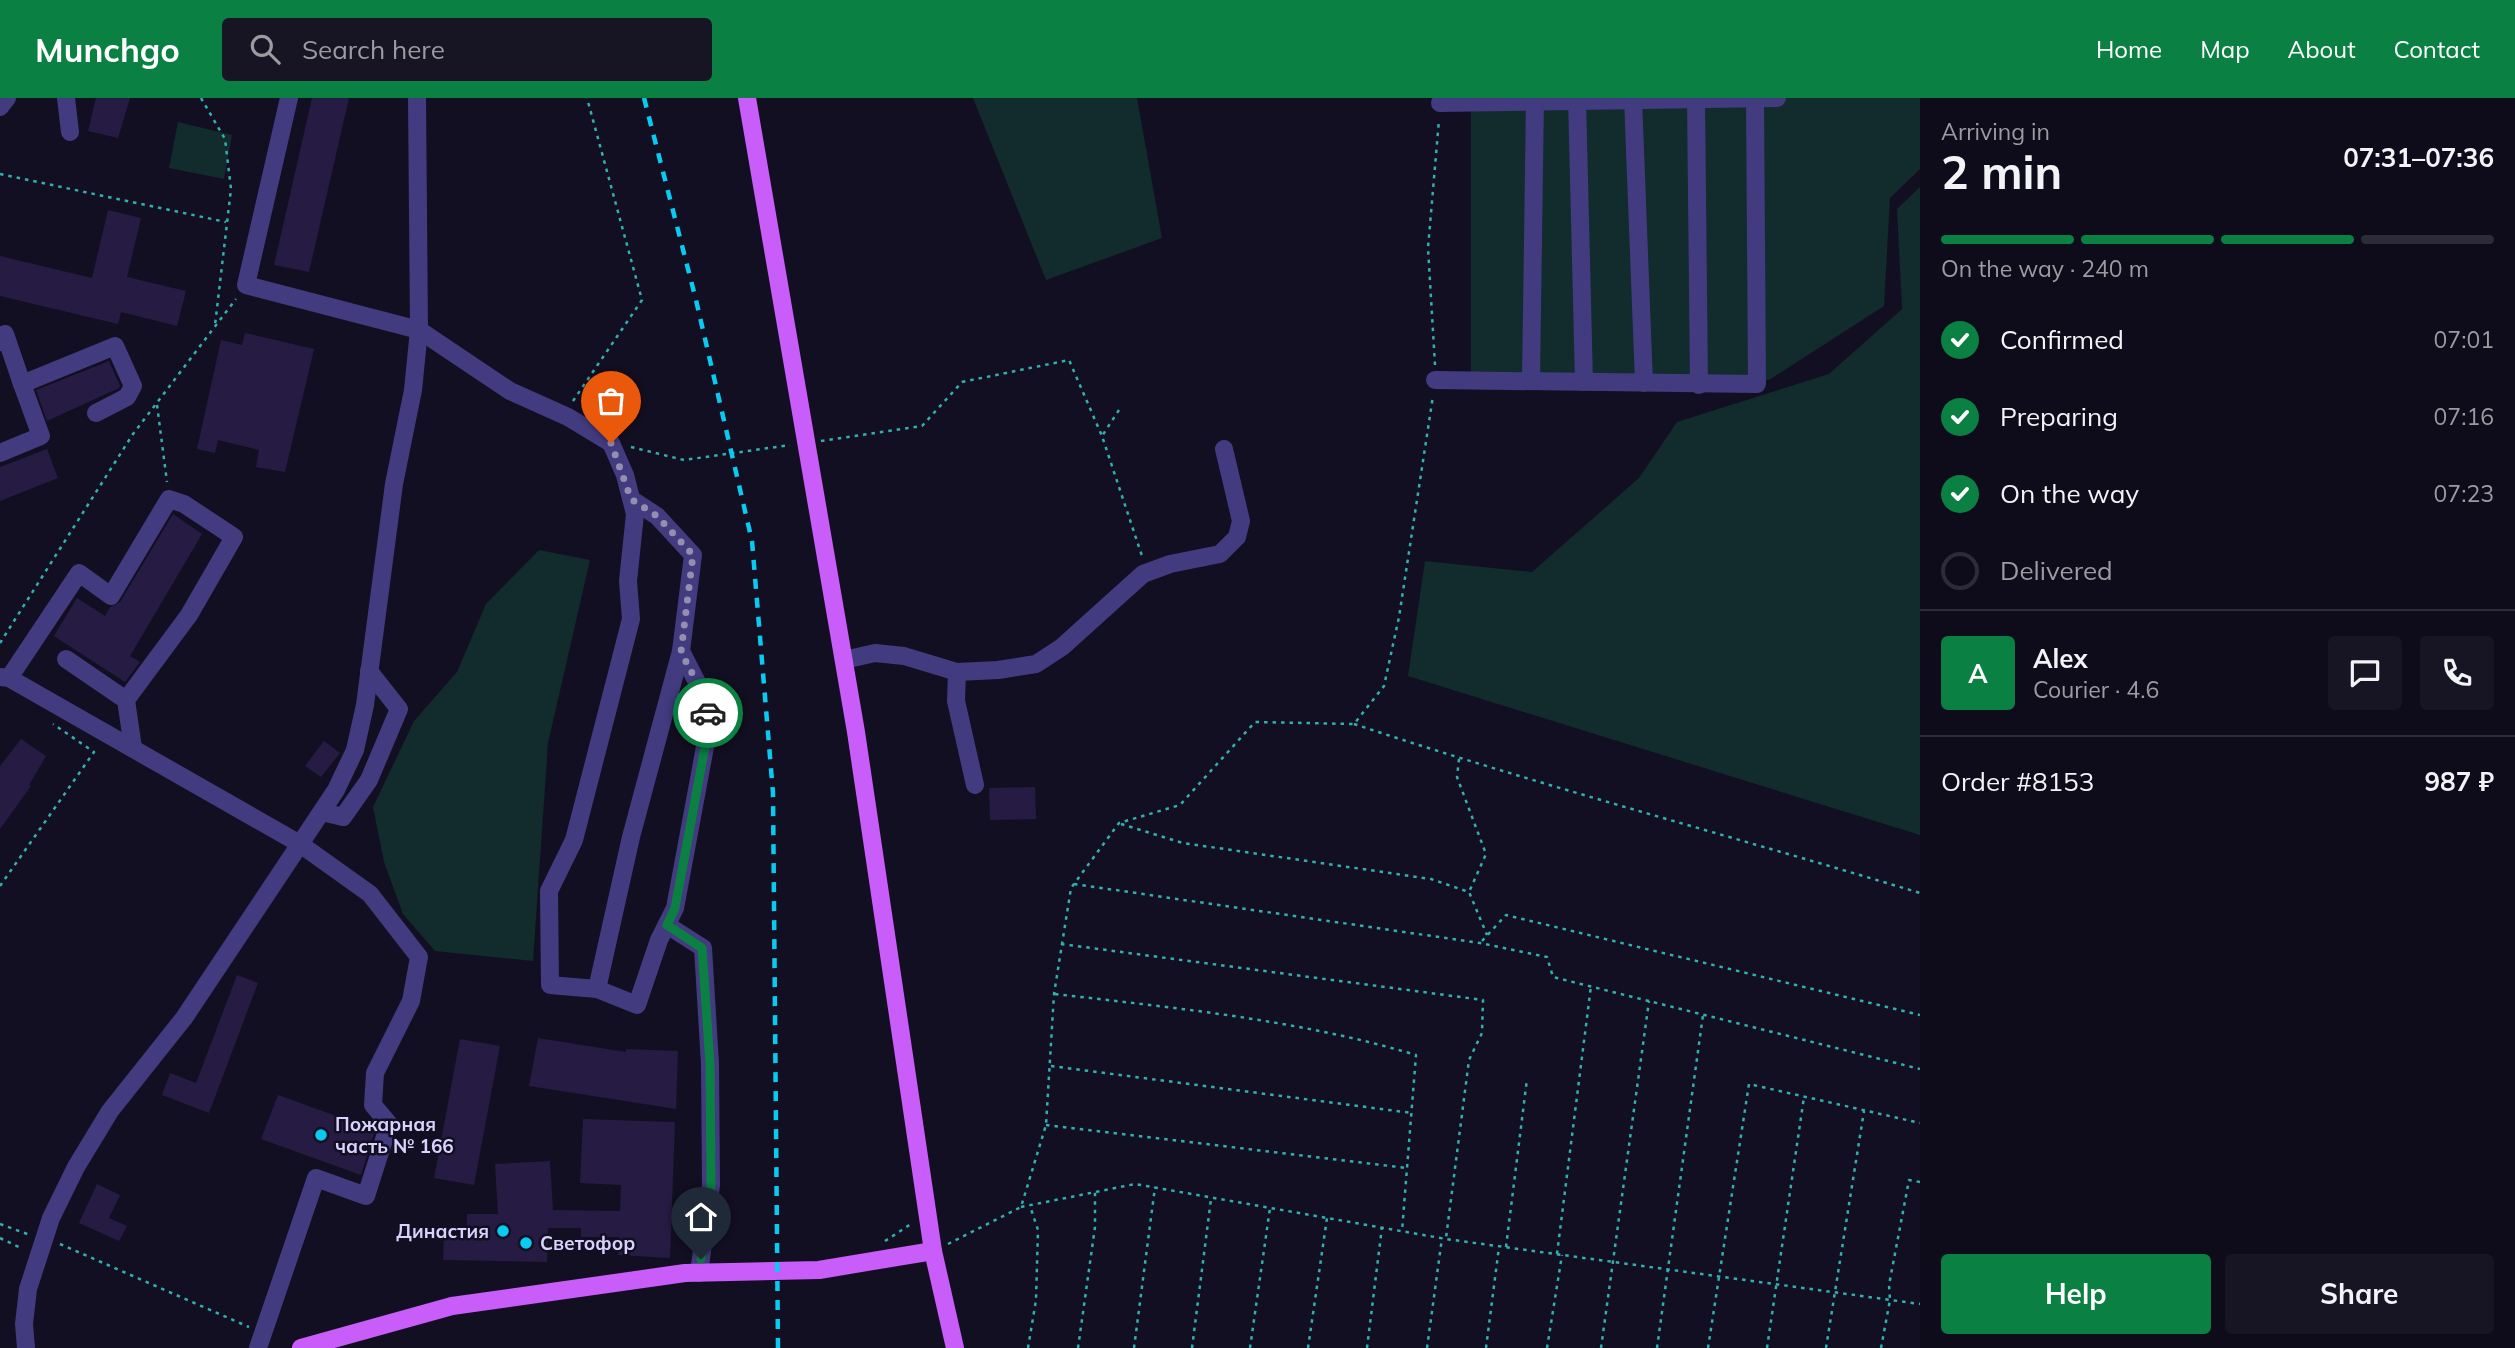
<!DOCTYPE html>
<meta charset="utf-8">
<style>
:root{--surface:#0e0b1a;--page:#171423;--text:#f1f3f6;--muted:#9b9ba2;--line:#2e2b39;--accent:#0b8043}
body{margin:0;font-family:Mulish,sans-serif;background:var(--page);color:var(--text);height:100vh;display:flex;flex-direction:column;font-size:26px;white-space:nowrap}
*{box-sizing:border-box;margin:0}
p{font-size:23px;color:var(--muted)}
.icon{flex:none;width:38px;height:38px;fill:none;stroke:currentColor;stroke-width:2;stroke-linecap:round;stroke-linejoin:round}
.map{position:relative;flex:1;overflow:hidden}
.side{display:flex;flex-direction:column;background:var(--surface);width:595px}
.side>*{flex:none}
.pin{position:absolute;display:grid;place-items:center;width:60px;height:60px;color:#fff;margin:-72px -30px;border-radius:50% 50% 50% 0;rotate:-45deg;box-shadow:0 0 7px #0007}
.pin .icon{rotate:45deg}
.courier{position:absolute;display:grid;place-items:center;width:70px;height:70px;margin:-35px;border:5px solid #0b8043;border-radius:50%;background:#fff;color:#222;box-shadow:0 2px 9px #0007}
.headline em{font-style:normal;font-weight:700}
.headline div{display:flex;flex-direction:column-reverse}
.headline{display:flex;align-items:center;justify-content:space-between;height:119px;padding:0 21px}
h1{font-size:46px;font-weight:700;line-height:52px}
.bar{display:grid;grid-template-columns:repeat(4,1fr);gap:10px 7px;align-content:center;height:84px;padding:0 21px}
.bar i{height:9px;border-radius:5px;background:var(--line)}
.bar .current{background:var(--accent)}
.bar p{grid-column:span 4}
.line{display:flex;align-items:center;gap:18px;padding:0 21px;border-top:2px solid var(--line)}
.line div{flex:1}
.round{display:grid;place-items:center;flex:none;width:74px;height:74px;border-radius:7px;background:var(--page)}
ol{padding:0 21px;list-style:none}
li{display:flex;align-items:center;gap:21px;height:77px}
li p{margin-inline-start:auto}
li .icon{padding:7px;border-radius:50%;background:var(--accent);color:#fff;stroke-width:4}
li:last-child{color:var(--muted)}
li i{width:38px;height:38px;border:4px solid var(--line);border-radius:50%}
.button{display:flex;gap:14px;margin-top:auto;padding:14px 21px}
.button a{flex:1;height:80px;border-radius:7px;background:var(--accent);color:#fff;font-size:28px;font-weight:700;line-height:80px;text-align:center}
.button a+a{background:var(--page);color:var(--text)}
header{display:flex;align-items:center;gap:42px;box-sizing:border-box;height:98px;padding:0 35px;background:var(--accent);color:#fff}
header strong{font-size:33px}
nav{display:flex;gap:38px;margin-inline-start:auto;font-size:24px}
.search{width:490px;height:63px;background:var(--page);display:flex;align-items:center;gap:18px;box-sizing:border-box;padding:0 24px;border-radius:7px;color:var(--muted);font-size:26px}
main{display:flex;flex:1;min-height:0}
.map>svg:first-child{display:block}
</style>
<header>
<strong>Munchgo</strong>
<div class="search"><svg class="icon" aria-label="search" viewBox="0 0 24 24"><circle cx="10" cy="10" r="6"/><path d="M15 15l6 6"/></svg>Search here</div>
<nav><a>Home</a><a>Map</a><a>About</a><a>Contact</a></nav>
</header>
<main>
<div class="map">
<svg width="1920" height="1250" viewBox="0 0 1920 1250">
<rect width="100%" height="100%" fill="#130f22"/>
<g fill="#122b2c">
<polygon points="973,0 1137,0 1162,140 1046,182"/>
<polygon points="1471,0 1920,0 1920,71 1890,100 1884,208 1769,282 1471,281"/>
<polygon points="178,24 232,37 224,81 169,70"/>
<polygon points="1920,89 1920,737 1408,578 1425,463 1532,474 1639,380 1677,324 1829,276 1902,211 1897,111"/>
<polygon points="539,452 590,462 548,645 533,863 435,853 403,816 384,764 373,709 414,623 457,574 486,506"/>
</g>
<g fill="#261b42">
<polygon points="96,0 130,0 118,40 88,33"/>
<polygon points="312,0 349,0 309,174 274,167"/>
<polygon points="108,112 141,120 127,179 186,193 177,228 121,214 118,226 0,198 0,158 92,180"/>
<polygon points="245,235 314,251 285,374 256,369 259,352 218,342 215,355 197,351 221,242 242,247"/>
<polygon points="109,263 120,288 119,290 47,323 36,292"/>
<polygon points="47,351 58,380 0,403 0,369"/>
<polygon points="173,416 202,436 130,558 140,564 125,584 54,538 77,500 105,518 110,509 120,504"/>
<polygon points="21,641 46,658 29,687 31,688 0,731 0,668"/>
<polygon points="324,643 340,655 321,679 305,668"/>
<polygon points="1035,689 1036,721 990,722 989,690"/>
<polygon points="237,877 258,885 209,1015 162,997 170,975 196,985"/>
<polygon points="538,940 626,954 626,951 678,953 676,1011 529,988"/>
<polygon points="460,941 500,948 474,1087 434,1080"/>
<polygon points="278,997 375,1032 361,1077 261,1041"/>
<polygon points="583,1021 675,1024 670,1160 618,1157 619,1139 581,1139 581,1130 548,1130 547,1164 443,1162 444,1138 467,1138 467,1116 498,1116 495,1066 550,1063 553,1112 620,1113 621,1087 580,1085"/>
<polygon points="97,1086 120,1097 109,1120 127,1128 119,1143 79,1125"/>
</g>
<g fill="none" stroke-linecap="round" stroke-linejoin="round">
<g stroke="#33afb0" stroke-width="2.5" stroke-dasharray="3.5 5" stroke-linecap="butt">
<polyline points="201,0 225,41 231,91 215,227"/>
<polyline points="0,76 226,124"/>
<polyline points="1435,267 1428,150 1439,22"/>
<polyline points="573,303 642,202 587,0"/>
<polyline points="157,307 167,384"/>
<polyline points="1119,312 1102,338 1142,458"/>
<polyline points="821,343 922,328 962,284 1069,262 1102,338"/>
<polyline points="631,349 684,362 790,347"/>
<polyline points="0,545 133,336 236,201"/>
<path d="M1354 626C1541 688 1732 738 1920 795"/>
<polyline points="1459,661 1457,679 1486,756 1469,794"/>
<polyline points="1121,726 1183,745 1431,781 1469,794 1487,837"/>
<polyline points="1074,786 1480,845 1547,859 1553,879 1920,971"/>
<polyline points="0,788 94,654 53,626"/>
<polyline points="1482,843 1506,817 1920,917"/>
<polyline points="1061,846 1483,902 1482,935 1469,962 1446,1140"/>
<path d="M1055 896C1176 910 1300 922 1416 957L1402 1133"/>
<polyline points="1051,968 1412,1015"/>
<polyline points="1046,1027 1407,1070"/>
<polyline points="1021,1109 1135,1086 1446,1141 1920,1206"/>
<polyline points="0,1126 30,1137"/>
<polyline points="0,1140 23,1151"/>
<polyline points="885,1143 911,1126"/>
<polyline points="60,1146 249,1229"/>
<polyline points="948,1146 1021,1109 1046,1027 1054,896 1071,790 1119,725 1180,707 1255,624 1354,626 1384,588 1399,519 1433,298"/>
<polyline points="1506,1149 1527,981"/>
<polyline points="1557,1156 1591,888"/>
<polyline points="1028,1250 1036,1202 1038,1132 1030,1108"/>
<polyline points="1078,1250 1095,1129 1095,1094"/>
<polyline points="1134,1250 1155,1089"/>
<polyline points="1192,1250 1211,1101"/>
<polyline points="1250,1250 1270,1110"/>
<polyline points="1308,1250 1327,1120"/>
<polyline points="1367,1250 1382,1129"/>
<polyline points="1427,1250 1442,1140"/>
<polyline points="1486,1250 1499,1149"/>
<polyline points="1547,1250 1562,1157"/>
<polyline points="1601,1250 1649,903"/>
<polyline points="1657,1250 1703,917"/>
<polyline points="1708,1250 1749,986 1920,1025"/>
<polyline points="1767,1250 1804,999"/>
<polyline points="1826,1250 1864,1013"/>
<polyline points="1881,1250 1890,1202 1889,1187 1909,1082 1920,1084"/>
</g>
<g stroke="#423b7f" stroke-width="18">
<polyline points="66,0 70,34"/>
<polyline points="289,0 246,187 419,232 510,293 568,319 611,345 625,377 635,416 628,483 631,521 574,742 549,793 550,887 597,891 631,739 681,553 693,457 657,418 631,401"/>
<polyline points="1577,0 1584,284"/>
<polyline points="1633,0 1644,285"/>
<polyline points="1696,0 1699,287"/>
<polyline points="1440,5 1777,0"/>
<polyline points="0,9 7,0"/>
<polyline points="0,244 5,236 22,286"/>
<polyline points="1435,282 1757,286 1755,0"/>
<polyline points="1531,283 1535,0"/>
<polyline points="0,355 41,338 22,286 115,248 133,288 127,299 96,315"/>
<polyline points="66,561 126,602 133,650"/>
<polyline points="844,562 875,555 904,558 957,574 998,572 1036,566 1062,549 1143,476 1170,466 1220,456 1237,439 1241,423 1224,351"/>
<polyline points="957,574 956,603 975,687"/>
<polyline points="0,579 9,580 300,746 370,796 419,859 411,903 375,975 373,1007 389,1026 366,1098 316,1080 258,1250"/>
<polyline points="9,580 79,475 111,498 169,401 184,406 234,439 189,517 126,602"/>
<polyline points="322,714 343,719 369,682 399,611 369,573"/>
<polyline points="667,827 703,850 710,966 711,1087 699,1175"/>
<polyline points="597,891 637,907 659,842 675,810 710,622 704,598 681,553"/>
<polyline points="26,1250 24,1226 28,1191 51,1120 76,1069 110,1013 184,920 336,692 355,652 365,607 394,386 413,292 419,232 417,0"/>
</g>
<g stroke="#c95df9" stroke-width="18">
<polyline points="747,0 856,634 933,1153 955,1250"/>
<polyline points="301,1250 452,1208 685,1175 819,1172 933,1153"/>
</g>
<polyline stroke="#09cbf2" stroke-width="4.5" stroke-dasharray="10 9" stroke-linecap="butt" points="644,0 696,202 752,443 773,695 778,1250"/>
</g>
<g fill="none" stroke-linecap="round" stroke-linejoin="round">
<polyline stroke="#948eb0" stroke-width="7" stroke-dasharray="0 12.6" points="611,345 631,401 657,418 693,457 681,554 704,598 708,615"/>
<polyline stroke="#0b8043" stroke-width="9" points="701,1161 711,1087 710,966 702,850 667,827 675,810 710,622 708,615"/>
</g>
<g fill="#09cbf2" stroke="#130f22" stroke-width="2.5">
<circle cx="321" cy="1037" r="7"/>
<circle cx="503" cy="1133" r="7"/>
<circle cx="526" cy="1145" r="7"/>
</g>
<g text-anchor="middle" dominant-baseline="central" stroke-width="5" stroke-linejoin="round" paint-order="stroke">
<g font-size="19" font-weight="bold" fill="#d9d2fd" stroke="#130f22" text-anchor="start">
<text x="335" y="1026">Пожарная<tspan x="335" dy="22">часть № 166</tspan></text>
<text x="489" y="1133" text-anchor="end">Династия</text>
<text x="540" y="1145">Светофор</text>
</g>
</g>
</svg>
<div class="pin" style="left:611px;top:345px;background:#ea580c"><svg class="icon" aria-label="bag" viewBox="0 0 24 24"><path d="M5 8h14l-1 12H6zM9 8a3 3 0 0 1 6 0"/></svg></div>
<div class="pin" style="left:701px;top:1161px;background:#1f2937"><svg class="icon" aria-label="home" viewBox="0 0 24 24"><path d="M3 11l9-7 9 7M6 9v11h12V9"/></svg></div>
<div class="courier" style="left:708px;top:615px"><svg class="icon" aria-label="car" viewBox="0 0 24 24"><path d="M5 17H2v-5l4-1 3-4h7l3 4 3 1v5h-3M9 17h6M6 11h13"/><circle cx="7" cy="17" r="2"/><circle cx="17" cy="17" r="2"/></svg></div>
</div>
<section class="side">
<div class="headline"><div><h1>2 min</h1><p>Arriving in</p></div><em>07:31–07:36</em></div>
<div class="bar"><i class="current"></i><i class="current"></i><i class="current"></i><i></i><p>On the way · 240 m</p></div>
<ol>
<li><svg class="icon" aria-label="check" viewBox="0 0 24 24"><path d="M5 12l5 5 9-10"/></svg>Confirmed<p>07:01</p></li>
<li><svg class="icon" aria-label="check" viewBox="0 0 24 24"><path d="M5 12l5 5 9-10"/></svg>Preparing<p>07:16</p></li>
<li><svg class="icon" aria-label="check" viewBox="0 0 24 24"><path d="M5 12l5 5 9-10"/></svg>On the way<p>07:23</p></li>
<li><i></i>Delivered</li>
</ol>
<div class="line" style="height:126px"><b class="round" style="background:var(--accent);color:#fff">A</b><div><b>Alex</b><p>Courier · 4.6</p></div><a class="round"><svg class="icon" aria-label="chat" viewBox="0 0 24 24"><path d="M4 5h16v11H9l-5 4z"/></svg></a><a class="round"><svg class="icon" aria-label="phone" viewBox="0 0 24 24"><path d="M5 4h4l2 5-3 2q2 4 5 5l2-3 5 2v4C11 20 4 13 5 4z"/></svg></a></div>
<div class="line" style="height:91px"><div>Order #8153</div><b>987 ₽</b></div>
<div class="button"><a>Help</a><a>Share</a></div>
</section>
</main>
